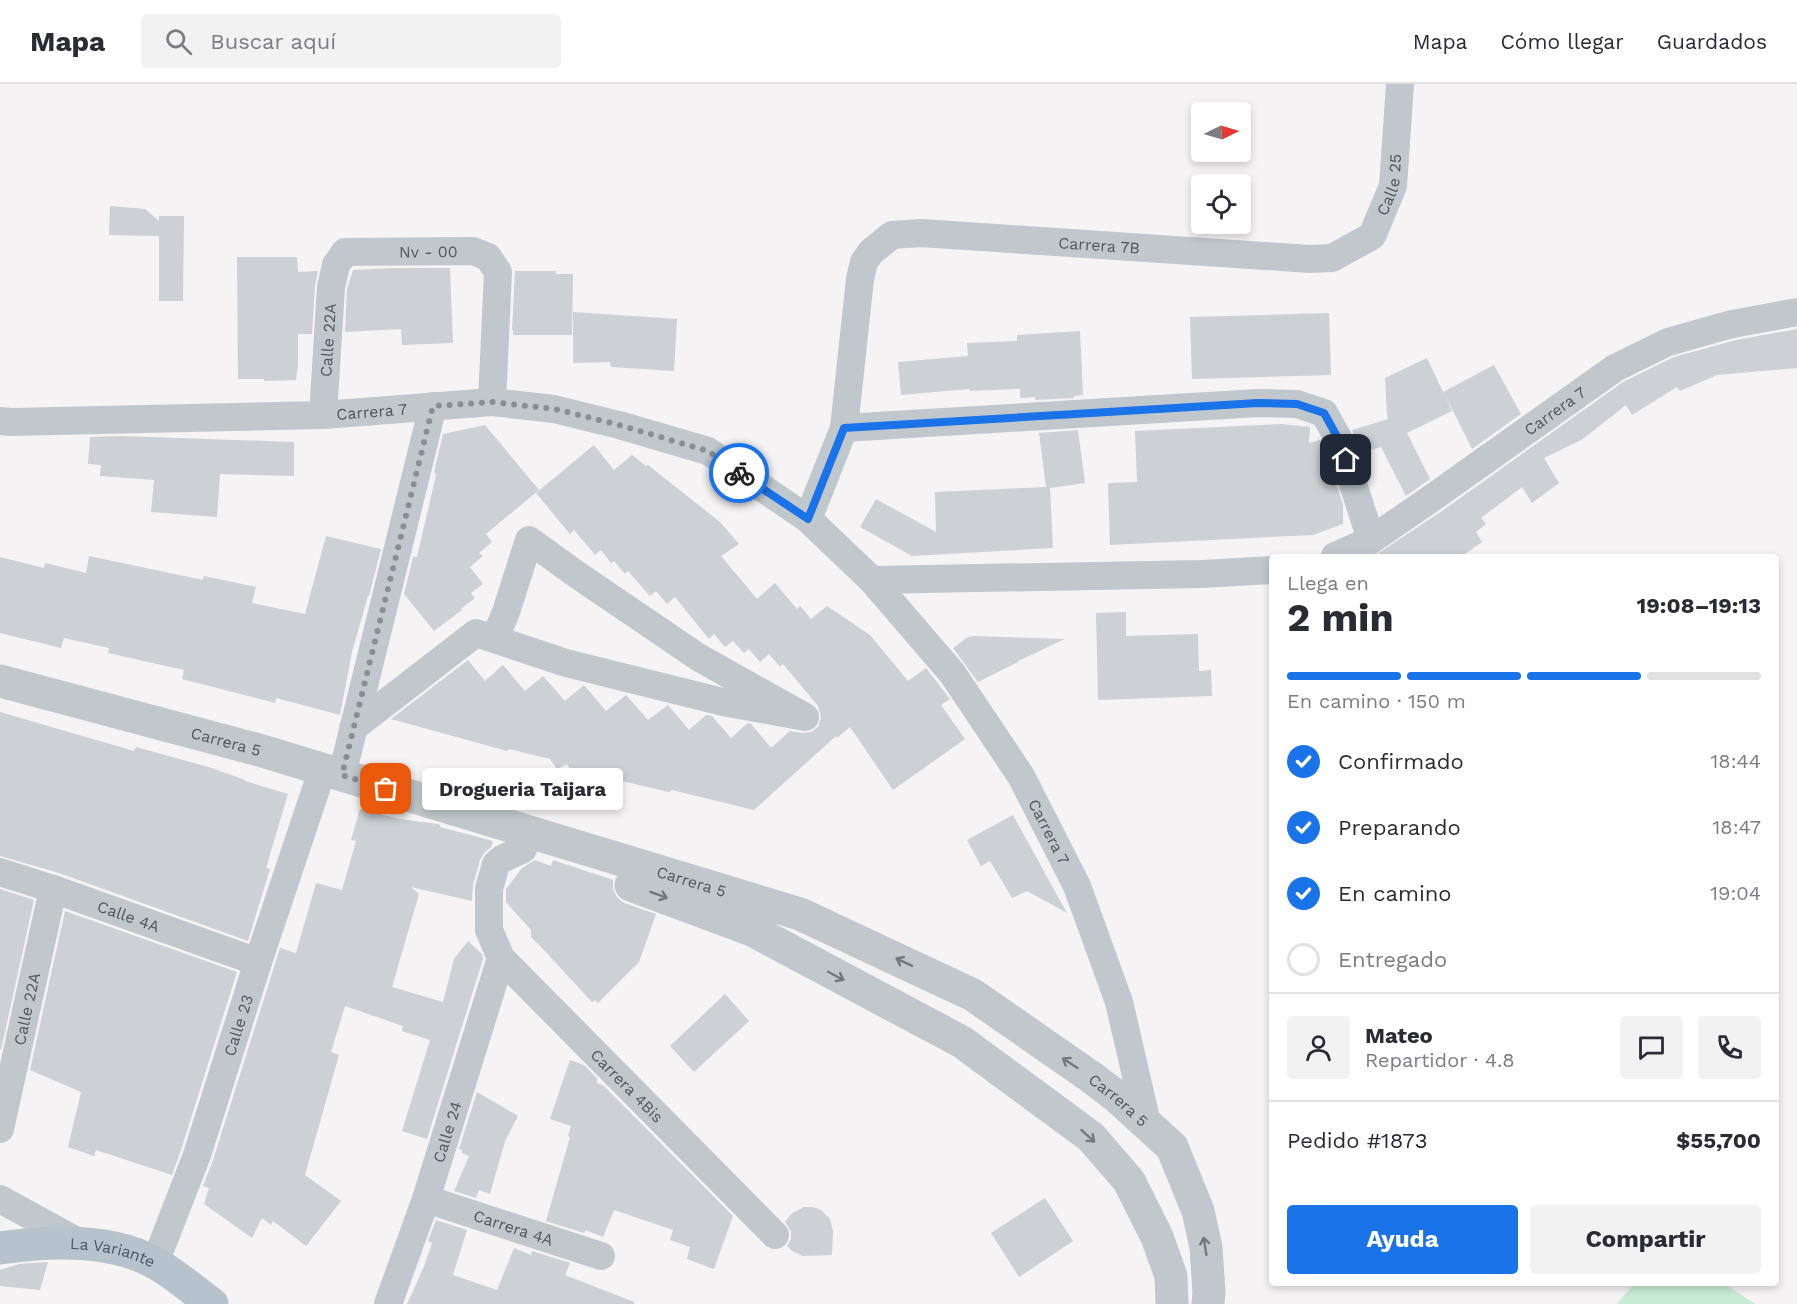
<!DOCTYPE html>
<html lang="es">
<meta charset="utf-8">
<style>
:root{--surface:#fff;--page:#f2f2f3;--text:#2b2b33;--muted:#7c7c81;--line:#e1e1e2;--accent:#1a73e8}
body{margin:0;font-family:"Work Sans",sans-serif;background:var(--page);color:var(--text);height:100vh;display:flex;flex-direction:column;font-size:22px;white-space:nowrap}
*{box-sizing:border-box;margin:0}
p{font-size:20px;color:var(--muted)}
.icon{flex:none;width:33px;height:33px;fill:none;stroke:currentColor;stroke-width:2;stroke-linecap:round;stroke-linejoin:round}
.map{position:relative;flex:1;overflow:hidden}
.details{position:absolute;left:1269px;top:470px;width:510px;height:732px;display:flex;flex-direction:column;background:var(--surface);border-radius:6px;box-shadow:0 3px 9px #0003}
.details>*{flex:none}
.needle{width:39px;rotate:85deg}
.controls{position:absolute;left:1191px;top:18px;display:grid;gap:12px}
.controls a{display:grid;place-items:center;width:60px;height:60px;border-radius:6px;background:var(--surface);box-shadow:0 3px 9px #0003;font-size:30px}
.pin{position:absolute;display:grid;place-items:center;width:51px;height:51px;color:#fff;margin:-26px;border-radius:12px;box-shadow:0 3px 9px #0006}
.courier{position:absolute;display:grid;place-items:center;width:60px;height:60px;margin:-30px;border:4px solid #1a73e8;border-radius:50%;background:#fff;color:#222;box-shadow:0 2px 8px #0007}
.bubble{position:absolute;height:42px;border-radius:6px;background:var(--surface);box-shadow:0 3px 9px #0003;font-size:20px;font-weight:700;line-height:42px;text-align:center}
.headline em{font-style:normal;font-weight:700}
.headline div{display:flex;flex-direction:column-reverse}
.headline{display:flex;align-items:center;justify-content:space-between;height:102px;padding:0 18px}
h1{font-size:39px;font-weight:700;line-height:45px}
.bar{display:grid;grid-template-columns:repeat(4,1fr);gap:9px 6px;align-content:center;height:72px;padding:0 18px}
.bar i{height:8px;border-radius:4px;background:var(--line)}
.bar .on{background:var(--accent)}
.bar p{grid-column:span 4}
.line{display:flex;align-items:center;gap:15px;padding:0 18px;border-top:2px solid var(--line)}
.line div{flex:1}
.round{display:grid;place-items:center;flex:none;width:63px;height:63px;border-radius:6px;background:var(--page)}
ol{padding:0 18px;list-style:none}
li{display:flex;align-items:center;gap:18px;height:66px}
li p{margin-inline-start:auto}
li .icon{padding:6px;border-radius:50%;background:var(--accent);color:#fff;stroke-width:4}
li:last-child{color:var(--muted)}
li i{width:33px;height:33px;border:3px solid var(--line);border-radius:50%}
.button{display:flex;gap:12px;margin-top:auto;padding:12px 18px}
.button a{flex:1;height:69px;border-radius:6px;background:var(--accent);color:#fff;font-size:24px;font-weight:700;line-height:69px;text-align:center}
.button a+a{background:var(--page);color:var(--text)}
header{display:flex;align-items:center;gap:36px;box-sizing:border-box;height:84px;padding:0 30px;background:var(--surface);border-bottom:2px solid var(--line)}
header strong{font-size:28px}
nav{display:flex;gap:33px;margin-inline-start:auto;font-size:21px}
.search{width:420px;height:54px;background:var(--page);display:flex;align-items:center;gap:15px;box-sizing:border-box;padding:0 21px;border-radius:6px;color:var(--muted);font-size:22px}
.map>svg:first-child{display:block}
</style>
<header>
<strong>Mapa</strong>
<div class="search"><svg class="icon" aria-label="search" viewBox="0 0 24 24"><circle cx="10" cy="10" r="6"/><path d="M15 15l6 6"/></svg>Buscar aquí</div>
<nav><a>Mapa</a><a>Cómo llegar</a><a>Guardados</a></nav>
</header>
<div class="map">
<svg width="1797" height="1220" viewBox="0 0 1797 1220">
<rect width="100%" height="100%" fill="#f5f3f3"/>
<polygon fill="#c8ebd3" points="1636,1198 1723,1199 1755,1220 1617,1220"/>
<g fill="#cdd0d4">
<polygon points="110,122 145,125 159,137 159,132 184,132 183,217 159,217 159,152 109,151"/>
<polygon points="237,173 297,173 298,188 318,187 315,202 312,250 298,250 298,281 296,296 264,297 264,295 238,295"/>
<polygon points="395,184 450,184 453,259 402,261 401,245 345,248 347,205 353,186"/>
<polygon points="515,187 556,187 556,190 573,190 572,251 513,251 513,246 512,246"/>
<polygon points="573,228 677,235 674,287 611,283 610,278 573,279"/>
<polygon points="1329,229 1331,291 1192,295 1190,233"/>
<polygon points="1797,245 1797,284 1717,291 1680,307 1677,303 1632,331 1626,321 1583,355 1544,374 1559,399 1532,419 1522,403 1481,434 1486,440 1476,448 1482,458 1462,472 1374,472 1442,427 1623,298 1674,273 1736,256"/>
<polygon points="1080,247 1083,311 1074,312 1074,314 1035,316 1035,313 1020,314 1020,305 970,307 969,305 901,311 898,278 968,272 967,259 1017,257 1017,251"/>
<polygon points="1427,274 1443,308 1494,281 1521,330 1472,365 1444,309 1452,327 1407,349 1430,395 1406,412 1381,363 1360,369 1352,346 1388,335 1387,331 1385,294"/>
<polygon points="1282,340 1310,343 1309,359 1320,356 1324,363 1343,421 1343,440 1313,451 1110,461 1108,399 1137,398 1135,347"/>
<polygon points="485,341 539,406 486,450 492,458 479,469 483,472 470,483 483,500 471,509 475,514 461,525 462,526 434,547 404,510 413,473 417,473 436,391 434,388 443,350"/>
<polygon points="1078,346 1085,399 1050,404 1053,464 912,472 860,443 876,415 936,448 935,408 1046,403 1039,349"/>
<polygon points="122,352 294,358 294,392 220,390 217,433 151,428 154,396 100,392 101,381 88,380 90,353"/>
<polygon points="594,361 614,386 632,371 646,382 648,381 720,438 739,460 721,472 757,515 775,499 797,525 800,522 811,535 827,522 870,551 908,597 926,584 950,615 941,621 965,655 893,706 850,643 837,654 836,652 754,726 672,706 669,708 570,685 567,680 557,685 550,675 509,665 507,667 391,635 468,576 485,597 503,581 525,607 543,592 565,617 584,601 606,627 626,611 648,636 668,621 689,646 706,631 712,632 731,654 748,639 751,640 771,664 790,647 802,649 811,648 818,643 821,633 818,622 783,580 780,583 769,570 760,578 749,565 744,569 733,557 725,563 714,550 709,555 675,513 667,520 656,507 650,512 628,487 625,490 614,477 611,479 601,466 595,471 574,446 570,450 536,409"/>
<polygon points="326,452 381,465 369,512 368,512 352,568 340,631 276,614 275,619 182,595 184,586 108,569 109,564 64,554 61,564 0,549 0,473 44,484 45,479 86,489 89,472 203,496 204,492 256,503 252,519 305,530"/>
<polygon points="1126,528 1126,552 1198,550 1199,587 1211,586 1212,612 1098,616 1096,529"/>
<polygon points="974,552 1065,555 1018,577 1018,578 978,598 953,564 968,553"/>
<polygon points="0,628 134,667 136,663 212,684 245,696 245,697 288,710 266,784 270,785 248,857 59,789 0,772"/>
<polygon points="360,725 399,735 438,740 440,741 440,743 493,757 491,763 485,768 480,776 473,801 472,817 411,803 419,810 392,903 443,918 454,875 468,857 482,870 483,875 427,1055 402,1047 430,956 402,947 403,942 345,922 331,968 339,971 305,1091 341,1117 306,1162 273,1137 271,1141 262,1134 252,1154 204,1120 209,1104 203,1102 213,1076 280,864 296,869 316,799 342,806 356,757 351,756"/>
<polygon points="1013,731 1019,742 1067,829 1027,807 1012,814 990,777 981,782 967,756"/>
<polygon points="535,776 551,782 553,776 613,796 613,805 617,813 624,819 656,830 639,878 598,919 595,916 592,918 541,863 531,853 531,846 506,818 506,805 522,784"/>
<polygon points="0,805 34,816 1,966 0,966"/>
<polygon points="65,827 237,888 181,1066 172,1091 96,1066 94,1072 68,1063 81,1008 30,986"/>
<polygon points="725,910 749,937 694,988 670,962"/>
<polygon points="570,976 584,981 597,994 597,999 604,1002 733,1132 714,1185 687,1175 690,1163 670,1156 673,1146 614,1126 603,1153 586,1146 584,1149 546,1137 570,1053 568,1052 571,1042 550,1035"/>
<polygon points="477,1008 518,1032 505,1057 490,1110 479,1106 476,1114 454,1107 469,1072 462,1069 462,1066 459,1065"/>
<polygon points="1045,1114 1073,1157 1019,1193 991,1149"/>
<polygon points="804,1123 813,1123 821,1126 830,1135 833,1147 832,1171 802,1172 791,1166 787,1162 791,1155 791,1147 785,1138 792,1129"/>
<polygon points="436,1136 467,1146 453,1191 497,1206 514,1164 531,1171 532,1167 570,1179 565,1191 634,1218 634,1220 407,1220 423,1185 432,1159 428,1157"/>
<polygon points="48,1178 40,1206 0,1202 0,1186 19,1180"/>
</g>
<g fill="none" stroke-linecap="round" stroke-linejoin="round">
<g stroke="#c1c8cd" stroke-width="28">
<path id="s1" d="M323 331 331 203 336 181 345 168 473 167 488 173 498 188 492 318"/>
<path id="s2" d="M0 337 11 338 323 331 492 318 554 325 619 341 708 367 808 435 872 496 952 589 1021 692 1077 802 1119 918 1147 1039"/>
<polyline points="844,344 1258,319 1297,320 1324,329 1339,356 1371,456"/>
<path id="s3" d="M808 435 844 344 860 195 864 178 871 168 892 151 921 149 1310 175 1332 174 1372 152 1393 102 1400 0"/>
<path id="s4" d="M1335 472 1371 456 1432 414 1615 284 1668 258 1732 240 1797 228"/>
<polyline points="872,496 1202,490 1272,486"/>
<polyline points="353,644 476,549 566,579 723,618 805,633 698,573 576,490 529,456 506,528 495,554"/>
<polyline points="342,691 433,322"/>
<path id="s5" d="M523 765 502 775 496 780 489 805V846L501 874 775 1151"/>
<path id="s6" d="M0 788 53 805 258 878"/>
<path id="s7" d="M0 1045 53 805"/>
<polyline points="0,1115 82,1160"/>
<path id="s8" d="M426 1115 601 1172"/>
<path id="s9" d="M155 1179 197 1071 258 878 317 702"/>
<path id="s10" d="M388 1220 426 1115 501 874"/>
</g>
<g stroke="#c1c8cd" stroke-width="33">
<path id="s11" d="M0 597 259 666 800 830 973 911 1091 993 1116 1012 1172 1063 1198 1127 1206 1163 1209 1208 1208 1220"/>
<polyline points="631,801 752,846 962,958 1091,1053 1129,1097 1157,1153 1171,1192 1172,1220"/>
</g>
<path stroke="#b6c3cd" stroke-width="33" id="s12" d="M0 1164C48 1157 111 1154 155 1179 174 1189 194 1207 212 1220"/>
</g>
<defs><path id="oneway-shaft" d="M-6 0H5M1.5-3L5.5 0L1.5 3" fill="none" stroke-width="1.6" stroke-linecap="round" stroke-linejoin="round" transform="scale(1.5)"/></defs>
<g stroke="#70797f">
<use href="#oneway-shaft" transform="translate(659 811) rotate(21)"/>
<use href="#oneway-shaft" transform="translate(904 878) rotate(-155)"/>
<use href="#oneway-shaft" transform="translate(836 892) rotate(28)"/>
<use href="#oneway-shaft" transform="translate(1070 979) rotate(-147)"/>
<use href="#oneway-shaft" transform="translate(1088 1052) rotate(42)"/>
<use href="#oneway-shaft" transform="translate(1205 1162) rotate(-99)"/>
</g>
<g fill="none" stroke-linecap="round" stroke-linejoin="round">
<polyline stroke="#888e92" stroke-width="6" stroke-dasharray="0 10.8" points="386,705 342,691 433,322 492,318 555,325 619,341 708,367 739,389"/>
<polyline stroke="#1a73e8" stroke-width="8" points="739,389 808,435 844,344 1258,319 1297,320 1324,329 1339,356 1346,376"/>
</g>
<g text-anchor="middle" dominant-baseline="central" stroke-width="5" stroke-linejoin="round" paint-order="stroke">
<g font-size="16" fill="#4d575e" stroke="#fff">
<text stroke="none"><textPath href="#s3" startOffset="846">Calle 25</textPath></text>
<text stroke="none"><textPath href="#s3" startOffset="512">Carrera 7B</textPath></text>
<text stroke="none"><textPath href="#s1" startOffset="250">Nv - 00</textPath></text>
<text stroke="none"><textPath href="#s1" startOffset="75">Calle 22A</textPath></text>
<text stroke="none"><textPath href="#s2" startOffset="372">Carrera 7</textPath></text>
<text stroke="none"><textPath href="#s4" startOffset="264">Carrera 7</textPath></text>
<text stroke="none"><textPath href="#s11" startOffset="234">Carrera 5</textPath></text>
<text stroke="none"><textPath href="#s2" startOffset="1233">Carrera 7</textPath></text>
<text stroke="none"><textPath href="#s11" startOffset="720">Carrera 5</textPath></text>
<text stroke="none"><textPath href="#s6" startOffset="136">Calle 4A</textPath></text>
<text stroke="none"><textPath href="#s7" startOffset="123">Calle 22A</textPath></text>
<text stroke="none"><textPath href="#s9" startOffset="252">Calle 23</textPath></text>
<text stroke="none"><textPath href="#s5" startOffset="308">Carrera 4Bis</textPath></text>
<text stroke="none"><textPath href="#s11" startOffset="1204">Carrera 5</textPath></text>
<text stroke="none"><textPath href="#s10" startOffset="182">Calle 24</textPath></text>
<text stroke="none"><textPath href="#s8" startOffset="92">Carrera 4A</textPath></text>
<text stroke="none"><textPath href="#s12" startOffset="114">La Variante</textPath></text>
</g>
</g>
</svg>
<div class="controls">
<a><svg class="needle" viewBox="-14 -14 28 28"><path d="M0-13l5 13h-10z" fill="#e53935"/><path d="M0 13l5-13h-10z" fill="#7c7c81"/></svg></a>
<a><svg class="icon" aria-label="locate" viewBox="0 0 24 24"><circle cx="12" cy="12" r="6"/><path d="M12 2v4M12 18v4M2 12h4M18 12h4"/></svg></a>
</div>
<div class="pin" style="left:386px;top:705px;background:#ea580c"><svg class="icon" aria-label="bag" viewBox="0 0 24 24"><path d="M5 8h14l-1 12H6zM9 8a3 3 0 0 1 6 0"/></svg></div>
<div class="pin" style="left:1346px;top:376px;background:#1f2937"><svg class="icon" aria-label="home" viewBox="0 0 24 24"><path d="M3 11l9-7 9 7M6 9v11h12V9"/></svg></div>
<div class="courier" style="left:739px;top:389px"><svg class="icon" aria-label="bike" viewBox="0 0 24 24"><circle cx="6" cy="16" r="4"/><circle cx="18" cy="16" r="4"/><path d="M6 16l4-8h5l3 8M10 8l3 8H6M13 5h3"/></svg></div>
<div class="bubble" style="left:422px;top:684px;width:201px">Drogueria Taijara</div>
<section class="details">
<div class="headline"><div><h1>2 min</h1><p>Llega en</p></div><em>19:08–19:13</em></div>
<div class="bar"><i class="on"></i><i class="on"></i><i class="on"></i><i></i><p>En camino · 150 m</p></div>
<ol>
<li><svg class="icon" aria-label="check" viewBox="0 0 24 24"><path d="M5 12l5 5 9-10"/></svg>Confirmado<p>18:44</p></li>
<li><svg class="icon" aria-label="check" viewBox="0 0 24 24"><path d="M5 12l5 5 9-10"/></svg>Preparando<p>18:47</p></li>
<li><svg class="icon" aria-label="check" viewBox="0 0 24 24"><path d="M5 12l5 5 9-10"/></svg>En camino<p>19:04</p></li>
<li><i></i>Entregado</li>
</ol>
<div class="line" style="height:108px"><a class="round"><svg class="icon" aria-label="person" viewBox="0 0 24 24"><circle cx="12" cy="8" r="4"/><path d="M4 21q1-7 8-7t8 7"/></svg></a><div><b>Mateo</b><p>Repartidor · 4.8</p></div><a class="round"><svg class="icon" aria-label="chat" viewBox="0 0 24 24"><path d="M4 5h16v11H9l-5 4z"/></svg></a><a class="round"><svg class="icon" aria-label="phone" viewBox="0 0 24 24"><path d="M5 4h4l2 5-3 2q2 4 5 5l2-3 5 2v4C11 20 4 13 5 4z"/></svg></a></div>
<div class="line" style="height:78px"><div>Pedido #1873</div><b>$55,700</b></div>
<div class="button"><a>Ayuda</a><a>Compartir</a></div>
</section>
</div>
